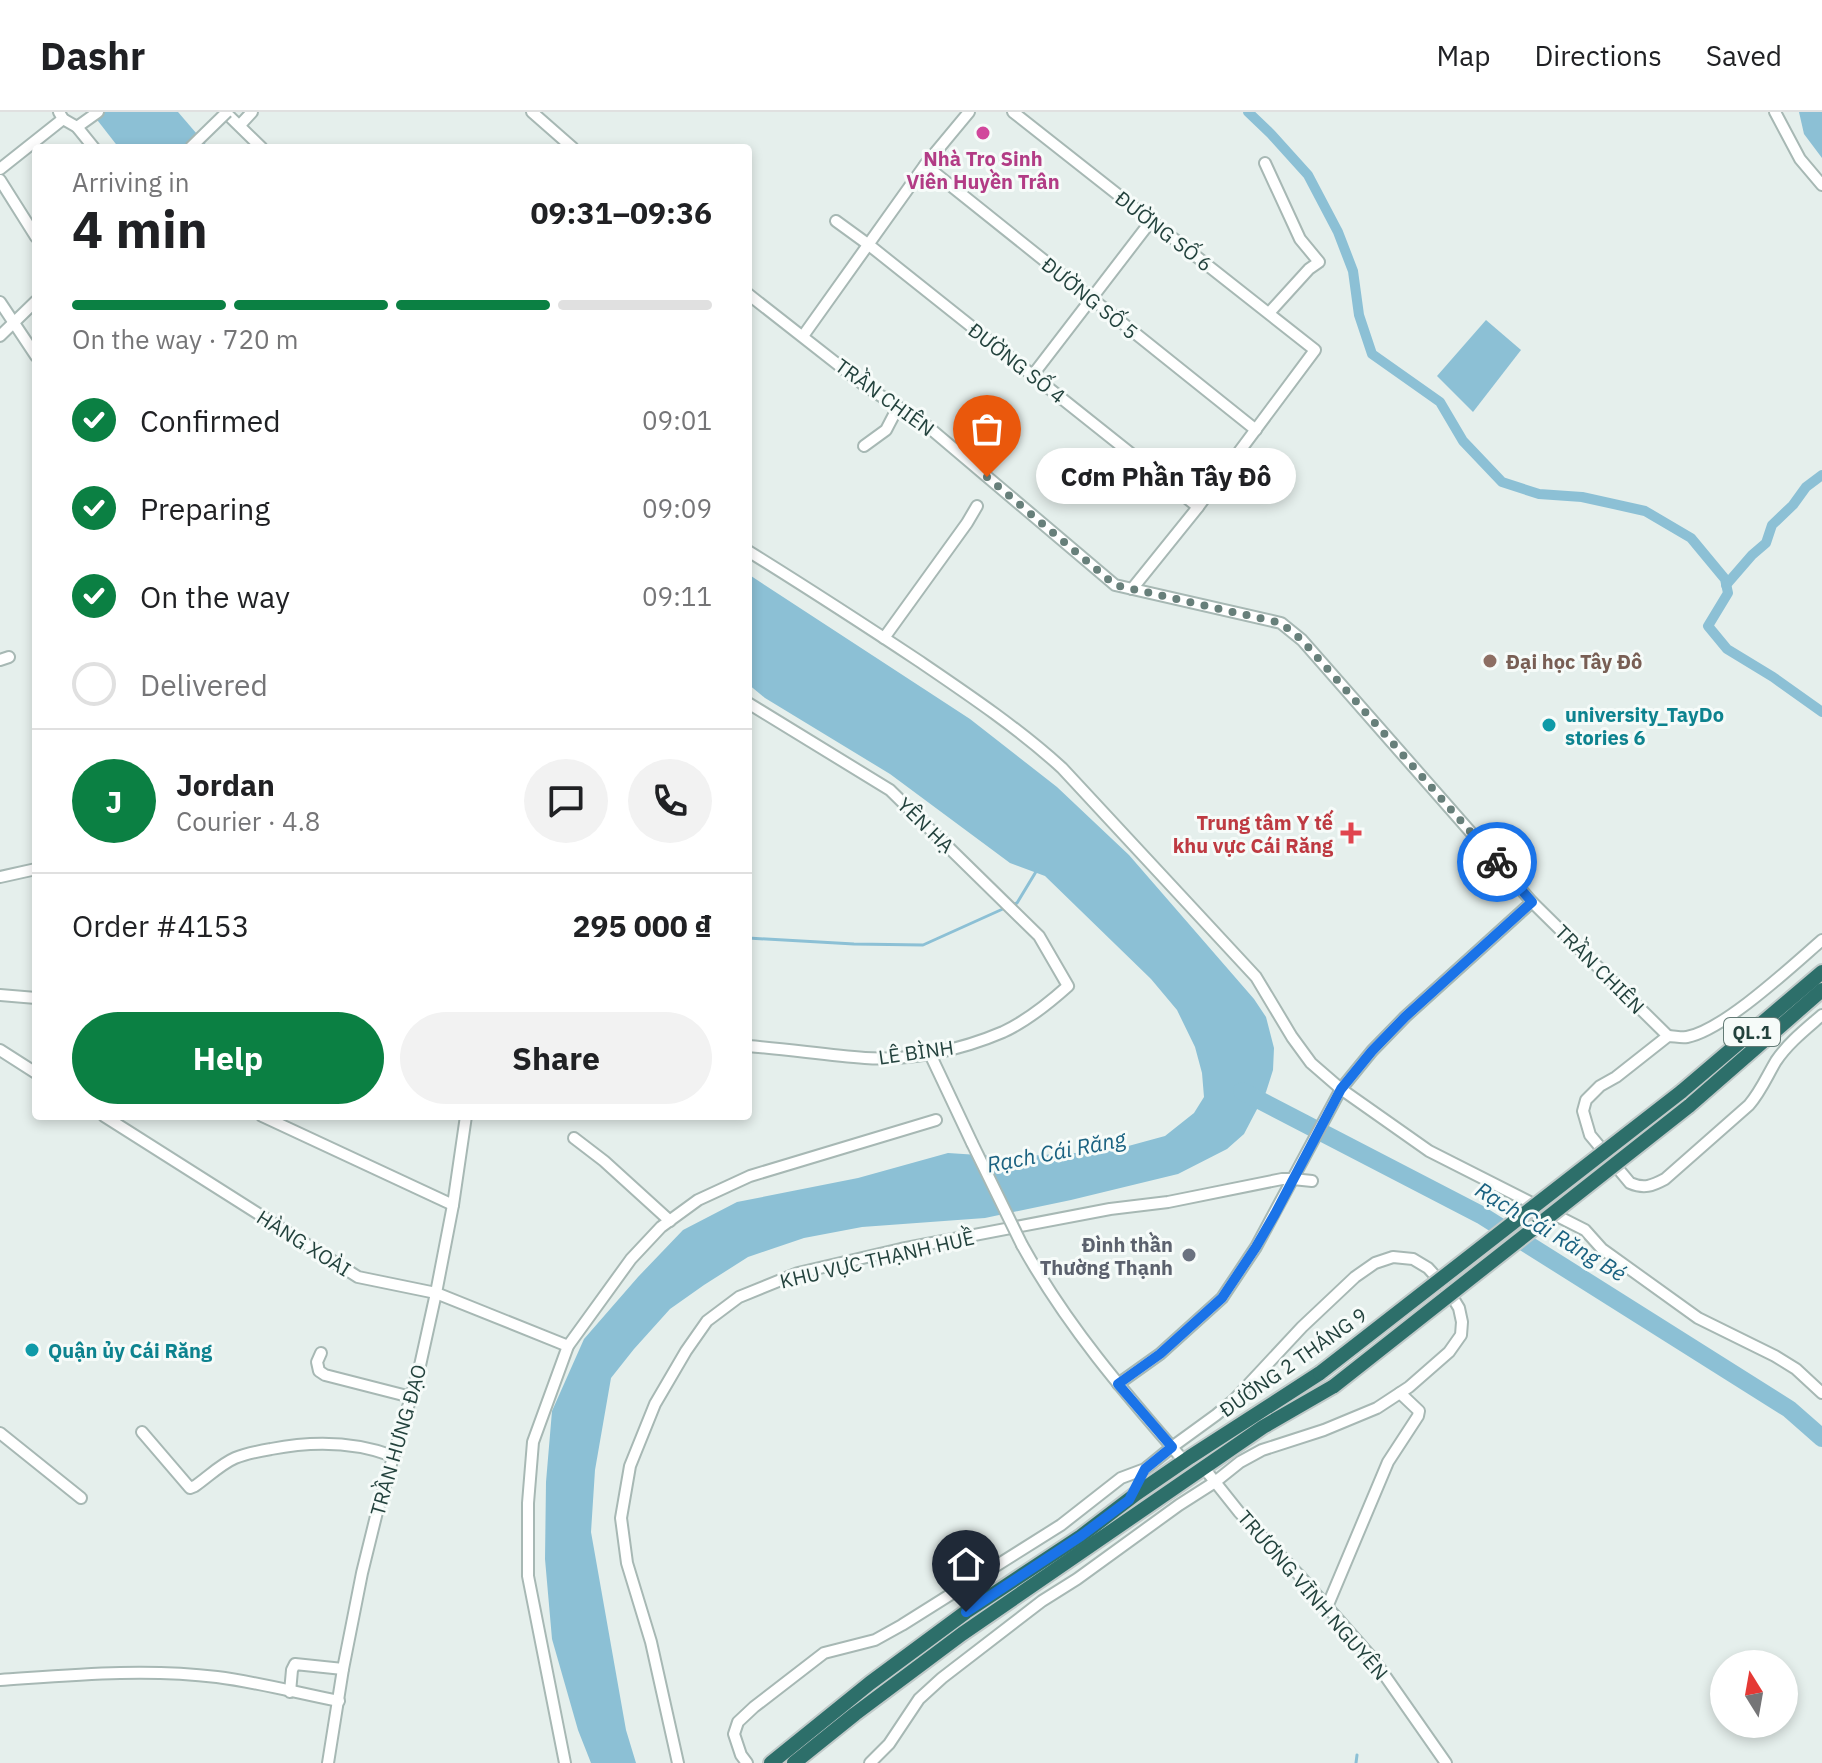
<!DOCTYPE html>
<meta charset="utf-8">
<style>
:root{--surface:#fff;--page:#f2f2f2;--text:#202124;--muted:#757577;--line:#e0e0e0;--accent:#0b8043}
body{margin:0;font-family:"IBM Plex Sans",sans-serif;background:var(--page);color:var(--text);height:100vh;display:flex;flex-direction:column;font-size:30px;white-space:nowrap}
*{box-sizing:border-box;margin:0}
p{font-size:26px;color:var(--muted)}
.icon{flex:none;width:44px;height:44px;fill:none;stroke:currentColor;stroke-width:2;stroke-linecap:round;stroke-linejoin:round}
.map{position:relative;flex:1;overflow:hidden}
.sheet{position:absolute;left:32px;top:32px;width:720px;height:976px;display:flex;flex-direction:column;background:var(--surface);border-radius:8px;box-shadow:0 4px 12px #0003}
.sheet>*{flex:none}
.needle{width:52px;rotate:349deg}
.buttons{position:absolute;left:1710px;top:1538px;display:grid;gap:16px}
.buttons a{display:grid;place-items:center;width:88px;height:88px;border-radius:50%;background:var(--surface);box-shadow:0 4px 12px #0003;font-size:40px}
.pin{position:absolute;display:grid;place-items:center;width:68px;height:68px;color:#fff;margin:-82px -34px;border-radius:50% 50% 50% 0;rotate:-45deg;box-shadow:0 0 8px #0007}
.pin .icon{rotate:45deg}
.courier{position:absolute;display:grid;place-items:center;width:80px;height:80px;margin:-40px;border:6px solid #1a73e8;border-radius:50%;background:#fff;color:#222;box-shadow:0 2px 10px #0007}
.bubble{position:absolute;height:56px;border-radius:28px;background:var(--surface);box-shadow:0 4px 12px #0003;font-size:26px;font-weight:700;line-height:56px;text-align:center}
.summary em{font-style:normal;font-weight:700}
.summary div{display:flex;flex-direction:column-reverse}
.summary{display:flex;align-items:center;justify-content:space-between;height:136px;padding:0 40px}
h1{font-size:52px;font-weight:700;line-height:60px}
.bar{display:grid;grid-template-columns:repeat(4,1fr);gap:12px 8px;align-content:center;height:96px;padding:0 40px}
.bar i{height:10px;border-radius:6px;background:var(--line)}
.bar .selected{background:var(--accent)}
.bar p{grid-column:span 4}
.line{display:flex;align-items:center;gap:20px;padding:0 40px;border-top:2px solid var(--line)}
.line div{flex:1}
.round{display:grid;place-items:center;flex:none;width:84px;height:84px;border-radius:42px;background:var(--page)}
ol{padding:0 40px;list-style:none}
li{display:flex;align-items:center;gap:24px;height:88px}
li p{margin-inline-start:auto}
li .icon{padding:8px;border-radius:50%;background:var(--accent);color:#fff;stroke-width:4}
li:last-child{color:var(--muted)}
li i{width:44px;height:44px;border:4px solid var(--line);border-radius:50%}
.cta{display:flex;gap:16px;margin-top:auto;padding:16px 40px}
.cta a{flex:1;height:92px;border-radius:48px;background:var(--accent);color:#fff;font-size:32px;font-weight:700;line-height:92px;text-align:center}
.cta a+a{background:var(--page);color:var(--text)}
header{display:flex;align-items:center;gap:48px;box-sizing:border-box;height:112px;padding:0 40px;background:var(--surface);border-bottom:2px solid var(--line)}
header strong{font-size:38px}
nav{display:flex;gap:44px;margin-inline-start:auto;font-size:28px}
.map>svg:first-child{display:block}
</style>
<header>
<strong>Dashr</strong>
<nav><a>Map</a><a>Directions</a><a>Saved</a></nav>
</header>
<div class="map">
<svg width="1822" height="1651" viewBox="0 0 1822 1651">
<rect width="100%" height="100%" fill="#e5efec"/>
<g fill="#8cc0d5">
<polygon points="91,0 178,0 209,36 119,36"/>
<polygon points="1799,0 1822,0 1822,46 1804,22"/>
<polygon points="1486,208 1521,238 1473,300 1437,264"/>
<polygon points="748,462 970,607 1057,675 1129,743 1254,887 1266,905 1274,936 1273,958 1266,980 1244,1022 1227,1037 1178,1062 1071,1088 985,1106 862,1115 804,1126 748,1145 704,1173 670,1197 634,1237 611,1266 595,1358 591,1420 626,1618 636,1651 591,1651 578,1618 552,1527 545,1447 546,1370 552,1299 584,1227 638,1165 683,1118 737,1090 858,1066 948,1041 1009,1045 1110,1039 1165,1024 1194,1001 1204,985 1202,961 1195,935 1177,898 1151,867 1045,764 1010,751 890,662 765,586 748,572"/>
</g>
<g fill="none" stroke-linecap="round" stroke-linejoin="round">
<g stroke="#8cc0d5" stroke-width="3">
<polyline points="1012,793 1017,791 1037,758"/>
<polyline points="748,826 854,832 923,833 1005,796"/>
<polyline points="1356,1651 1357,1643"/>
</g>
<g stroke="#8cc0d5" stroke-width="10">
<polyline points="1248,0 1271,22 1308,63 1338,120 1353,159 1359,203 1372,242 1440,290 1463,329 1502,370 1539,382 1582,385 1645,399 1691,426 1725,467 1728,481 1708,514 1727,537 1773,565 1822,600"/>
<polyline points="1726,473 1752,443 1766,431 1772,413 1793,393 1806,375 1822,363"/>
</g>
<polyline stroke="#8cc0d5" stroke-width="18" points="1242,979 1481,1103 1789,1297 1822,1326"/>
<g stroke="#a7b8b4" stroke-width="14">
<g id="minor">
<polyline points="59,0 63,7 77,15 94,36"/>
<polyline points="225,0 262,36"/>
<polyline points="532,0 573,36"/>
<polyline points="1013,0 1315,238 1198,395 1132,477"/>
<polyline points="1775,0 1800,47 1822,73"/>
<polyline points="240,13 252,0"/>
<polyline points="77,15 98,0"/>
<polyline points="1265,51 1300,127 1319,150 1309,157 1269,201"/>
<polyline points="925,53 1256,318"/>
<polyline points="0,57 63,7"/>
<polyline points="0,68 36,125"/>
<polyline points="836,109 869,133 1198,395"/>
<polyline points="748,182 864,273 926,313 1115,473 1281,511 1302,528 1532,790 1405,905 1372,939 1341,977 1256,1135 1222,1186 1160,1242 1118,1272"/>
<polyline points="0,190 36,244"/>
<polyline points="0,224 36,189"/>
<polyline points="803,224 925,53 969,0"/>
<polyline points="1032,264 1151,109"/>
<polyline points="864,334 886,318 898,295"/>
<path d="M748 439C806 475 863 512 919 549 969 583 1018 616 1062 656L1256 865 1292 925 1311 951 1341 977 1429 1039 1585 1118 1602 1137 1698 1206 1775 1244 1796 1257 1822 1281"/>
<polyline points="884,526 967,411 977,394"/>
<polyline points="0,548 9,545"/>
<path d="M748 591 890 678 1039 824 1068 874C1049 891 1027 909 1003 920 961 938 911 949 865 946 826 943 787 937 748 934"/>
<polyline points="0,765 36,757"/>
<polyline points="1532,790 1668,924"/>
<path d="M1822 828C1792 854 1724 918 1687 925 1681 926 1674 924 1668 924L1616 965 1600 974 1586 988 1583 999 1590 1023 1630 1071C1644 1077 1652 1074 1665 1067L1749 993C1761 979 1767 964 1776 949 1788 931 1806 917 1822 903"/>
<polyline points="0,883 36,886"/>
<polyline points="0,938 36,961"/>
<polyline points="930,942 972,1031"/>
<polyline points="104,1004 358,1165 436,1181 568,1234"/>
<polyline points="262,1004 453,1093"/>
<polyline points="574,1026 604,1049 670,1109"/>
<path d="M1022 1133C1067 1214 1123 1279 1184 1349"/>
<polyline points="321,1241 317,1250 319,1259 325,1263 411,1285"/>
<path d="M142 1320 190 1376 195 1374C208 1365 221 1352 235 1346 247 1341 259 1339 271 1337 312 1329 353 1329 393 1344"/>
<polyline points="0,1321 81,1386"/>
<polyline points="1204,1356 1239,1400 1298,1462 1374,1548 1446,1651"/>
<polyline points="1327,1495 1388,1350 1418,1304 1419,1299 1400,1281"/>
<path d="M0 1568C72 1563 144 1556 217 1565 257 1570 298 1581 339 1589"/>
<polyline points="290,1580 292,1558 295,1552 343,1557"/>
<polyline points="328,1651 343,1557 362,1461 378,1396 419,1258 436,1181 453,1093 466,1004"/>
<polyline points="565,1651 528,1464 528,1391 533,1330 568,1234 631,1147 661,1115 698,1088 750,1064 936,1008"/>
<polyline points="678,1651 651,1530 627,1451 621,1406 630,1354 655,1292 686,1239 707,1209 739,1185 798,1161 901,1137 1110,1097 1168,1090 1282,1067 1293,1067 1312,1069"/>
<polyline points="747,1651 741,1643 734,1622 738,1610 754,1595 824,1541 875,1528 902,1513 1061,1413 1121,1366 1145,1357 1172,1335 1216,1303 1234,1288 1302,1215 1355,1165 1375,1151 1393,1145 1413,1147 1428,1156 1448,1178 1459,1196 1462,1210 1461,1223 1449,1240 1409,1275 1377,1296 1324,1318 1262,1338 1240,1350 1215,1370 1179,1393 1077,1467 1042,1489 942,1566 919,1587 889,1632 870,1651"/>
</g>
</g>
<g stroke="#c1cac9" stroke-width="18">
<g id="highway">
<polyline points="1681,980 1822,860"/>
<polyline points="1689,994 1822,878"/>
<polyline points="771,1651 870,1571 966,1500 1081,1424 1136,1382 1190,1345 1320,1261"/>
<polyline points="794,1651 855,1602 962,1522 1263,1315 1334,1274"/>
</g>
</g>
<use href="#minor" stroke="#fff" stroke-width="10"/>
<use href="#highway" stroke="#2d6f6a" stroke-width="14"/>
<g stroke="#a7b8b4" stroke-width="14" stroke-linecap="butt">
<g id="minor-bridge">
<polyline points="190,36 227,0"/>
<polyline points="972,1031 1022,1133"/>
</g>
</g>
<g stroke="#c1cac9" stroke-width="18" stroke-linecap="butt">
<g id="highway-bridge">
<polyline points="1320,1261 1681,980"/>
<polyline points="1334,1274 1689,994"/>
</g>
</g>
<use href="#minor-bridge" stroke="#fff" stroke-width="10"/>
<use href="#highway-bridge" stroke="#2d6f6a" stroke-width="14"/>
</g>
<g fill="none" stroke-linecap="round" stroke-linejoin="round">
<polyline stroke="#677f7a" stroke-width="8" stroke-dasharray="0 14.4" points="987,365 1115,473 1281,511 1302,528 1497,750"/>
<polyline stroke="#1a73e8" stroke-width="10" points="966,1500 1081,1424 1129,1388 1145,1357 1172,1335 1118,1272 1160,1242 1222,1186 1256,1135 1275,1102 1341,977 1372,939 1405,905 1532,790 1497,750"/>
</g>
<circle fill="#d1479c" stroke="#f6fbf9" stroke-width="3" cx="983" cy="21" r="8"/>
<circle fill="#8d6e63" stroke="#f6fbf9" stroke-width="3" cx="1490" cy="549" r="8"/>
<g fill="#0f9aa8" stroke="#f6fbf9" stroke-width="3">
<circle cx="1549" cy="613" r="8"/>
<circle cx="32" cy="1238" r="8"/>
</g>
<path fill="#e0444e" stroke="#f6fbf9" stroke-width="3" d="M1347 709h8v8h8v8h-8v8h-8v-8h-8v-8h8z"/>
<circle fill="#6b7280" stroke="#f6fbf9" stroke-width="3" cx="1189" cy="1143" r="8"/>
<g text-anchor="middle" dominant-baseline="central" stroke-width="6" stroke-linejoin="round" paint-order="stroke">
<rect fill="#f6fbf9" stroke="#627a75" stroke-width="2" x="1724" y="906" width="56" height="28" rx="6"/>
<g font-size="18" font-weight="bold" fill="#23423d">
<text x="1752" y="920">QL.1</text>
</g>
<g font-size="20" font-weight="bold" fill="#b23c85" stroke="#f6fbf9">
<text x="983" y="46">Nhà Trọ Sinh<tspan x="983" dy="23">Viên Huyền Trân</tspan></text>
</g>
<g font-size="20" fill="#23423d" stroke="#f6fbf9">
<text transform="translate(1164 119) rotate(38)">ĐƯỜNG SỐ 6</text>
<text transform="translate(1090 186) rotate(39)">ĐƯỜNG SỐ 5</text>
<text transform="translate(1017 251) rotate(38)">ĐƯỜNG SỐ 4</text>
<text transform="translate(885 285) rotate(36)">TRẦN CHIÊN</text>
<text transform="translate(926 713) rotate(44)">YÊN HẠ</text>
<text transform="translate(1600 857) rotate(45)">TRẦN CHIÊN</text>
<text transform="translate(916 940) rotate(-8)">LÊ BÌNH</text>
<text transform="translate(304 1131) rotate(32)">HÀNG XOÀI</text>
<text transform="translate(877 1147) rotate(-13)">KHU VỰC THẠNH HUỀ</text>
<text transform="translate(1293 1250) rotate(-35)">ĐƯỜNG 2 THÁNG 9</text>
<text transform="translate(398 1328) rotate(-74)">TRẦN HƯNG ĐẠO</text>
<text transform="translate(1313 1483) rotate(49)">TRƯƠNG VĨNH NGUYÊN</text>
</g>
<g font-size="20" font-weight="bold" fill="#785e54" stroke="#f6fbf9" text-anchor="start">
<text x="1506" y="549">Đại học Tây Đô</text>
</g>
<g font-size="20" font-weight="bold" fill="#0d838f" stroke="#f6fbf9" text-anchor="start">
<text x="1565" y="602">university_TayDo<tspan x="1565" dy="23">stories 6</tspan></text>
<text x="48" y="1238">Quận ủy Cái Răng</text>
</g>
<g font-size="20" font-weight="bold" fill="#be3a42" stroke="#f6fbf9" text-anchor="end">
<text x="1333" y="710">Trung tâm Y tế<tspan x="1333" dy="23">khu vực Cái Răng</tspan></text>
</g>
<g font-size="20" font-weight="bold" fill="#5b616d" stroke="#f6fbf9" text-anchor="end">
<text x="1173" y="1132">Đình thần<tspan x="1173" dy="23">Thường Thạnh</tspan></text>
</g>
<g font-size="22" font-style="italic" fill="#1a6281" stroke="#f6fbf9">
<text transform="translate(1056 1039) rotate(-11)">Rạch Cái Răng</text>
<text transform="translate(1551 1119) rotate(31)">Rạch Cái Răng Bé</text>
</g>
</g>
</svg>
<div class="buttons">
<a><svg class="needle" viewBox="-14 -14 28 28"><path d="M0-13l5 13h-10z" fill="#e53935"/><path d="M0 13l5-13h-10z" fill="#757577"/></svg></a>
</div>
<div class="pin" style="left:987px;top:365px;background:#ea580c"><svg class="icon" aria-label="bag" viewBox="0 0 24 24"><path d="M5 8h14l-1 12H6zM9 8a3 3 0 0 1 6 0"/></svg></div>
<div class="pin" style="left:966px;top:1500px;background:#1f2937"><svg class="icon" aria-label="home" viewBox="0 0 24 24"><path d="M3 11l9-7 9 7M6 9v11h12V9"/></svg></div>
<div class="courier" style="left:1497px;top:750px"><svg class="icon" aria-label="bike" viewBox="0 0 24 24"><circle cx="6" cy="16" r="4"/><circle cx="18" cy="16" r="4"/><path d="M6 16l4-8h5l3 8M10 8l3 8H6M13 5h3"/></svg></div>
<div class="bubble" style="left:1036px;top:336px;width:260px">Cơm Phần Tây Đô</div>
<section class="sheet">
<div class="summary"><div><h1>4 min</h1><p>Arriving in</p></div><em>09:31–09:36</em></div>
<div class="bar"><i class="selected"></i><i class="selected"></i><i class="selected"></i><i></i><p>On the way · 720 m</p></div>
<ol>
<li><svg class="icon" aria-label="check" viewBox="0 0 24 24"><path d="M5 12l5 5 9-10"/></svg>Confirmed<p>09:01</p></li>
<li><svg class="icon" aria-label="check" viewBox="0 0 24 24"><path d="M5 12l5 5 9-10"/></svg>Preparing<p>09:09</p></li>
<li><svg class="icon" aria-label="check" viewBox="0 0 24 24"><path d="M5 12l5 5 9-10"/></svg>On the way<p>09:11</p></li>
<li><i></i>Delivered</li>
</ol>
<div class="line" style="height:144px"><b class="round" style="background:var(--accent);color:#fff">J</b><div><b>Jordan</b><p>Courier · 4.8</p></div><a class="round"><svg class="icon" aria-label="chat" viewBox="0 0 24 24"><path d="M4 5h16v11H9l-5 4z"/></svg></a><a class="round"><svg class="icon" aria-label="phone" viewBox="0 0 24 24"><path d="M5 4h4l2 5-3 2q2 4 5 5l2-3 5 2v4C11 20 4 13 5 4z"/></svg></a></div>
<div class="line" style="height:104px"><div>Order #4153</div><b>295 000 ₫</b></div>
<div class="cta"><a>Help</a><a>Share</a></div>
</section>
</div>
